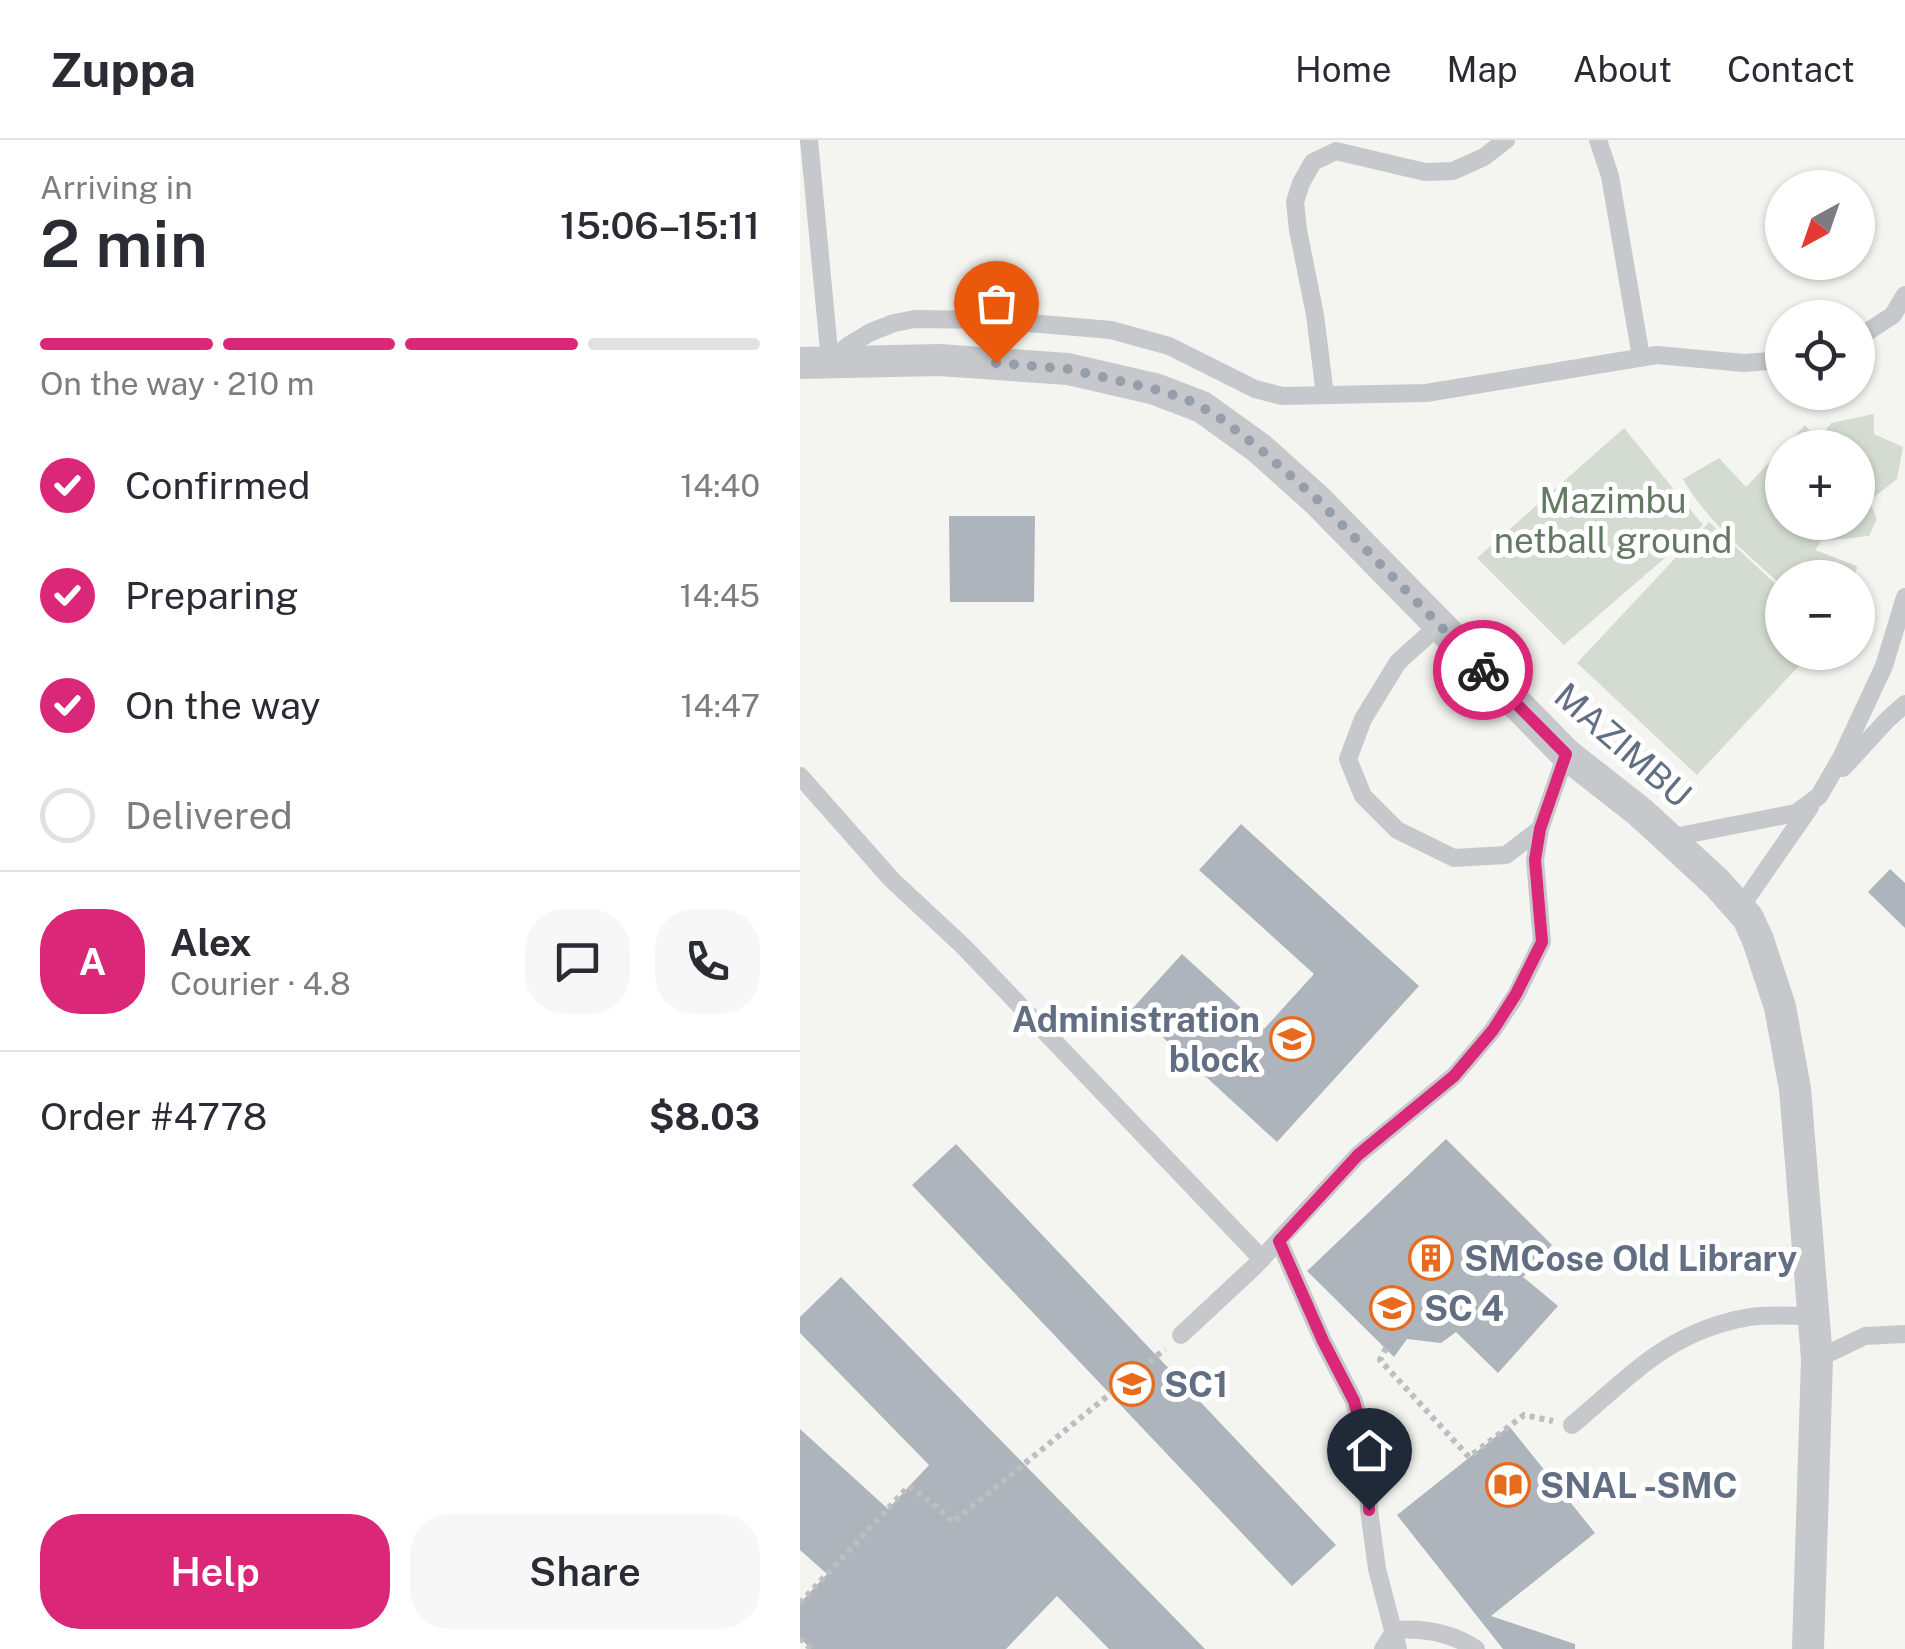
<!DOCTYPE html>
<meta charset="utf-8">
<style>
:root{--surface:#fff;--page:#f7f7f7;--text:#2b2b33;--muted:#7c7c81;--line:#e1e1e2;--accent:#db2777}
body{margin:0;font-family:"Public Sans",sans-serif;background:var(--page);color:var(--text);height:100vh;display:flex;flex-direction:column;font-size:38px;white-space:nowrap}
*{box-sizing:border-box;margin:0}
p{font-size:32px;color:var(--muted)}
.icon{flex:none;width:55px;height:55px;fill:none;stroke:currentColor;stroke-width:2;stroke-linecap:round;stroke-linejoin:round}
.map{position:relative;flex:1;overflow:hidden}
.details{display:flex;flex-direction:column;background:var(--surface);width:800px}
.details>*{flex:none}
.needle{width:65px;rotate:220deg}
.tools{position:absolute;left:965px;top:30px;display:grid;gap:20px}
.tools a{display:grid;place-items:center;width:110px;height:110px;border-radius:50%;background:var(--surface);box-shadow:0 2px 8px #0004;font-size:50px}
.pin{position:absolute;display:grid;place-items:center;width:85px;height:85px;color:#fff;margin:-102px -42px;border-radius:50% 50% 50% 0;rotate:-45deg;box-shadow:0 0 10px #0007}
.pin .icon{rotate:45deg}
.courier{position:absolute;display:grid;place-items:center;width:100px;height:100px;margin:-50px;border:8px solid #db2777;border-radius:50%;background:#fff;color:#222;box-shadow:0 2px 12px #0007}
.head em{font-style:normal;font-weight:600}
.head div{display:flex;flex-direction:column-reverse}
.head{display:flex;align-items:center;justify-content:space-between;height:170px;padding:0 40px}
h1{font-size:65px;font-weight:600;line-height:75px}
.bar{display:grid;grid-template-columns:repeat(4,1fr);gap:15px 10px;align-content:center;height:120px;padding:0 40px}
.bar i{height:12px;border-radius:8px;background:var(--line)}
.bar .on{background:var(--accent)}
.bar p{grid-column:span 4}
.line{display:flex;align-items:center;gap:25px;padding:0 40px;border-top:2px solid var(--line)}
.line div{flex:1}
.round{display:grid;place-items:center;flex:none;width:105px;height:105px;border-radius:40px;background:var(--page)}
ol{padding:0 40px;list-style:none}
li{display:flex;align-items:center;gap:30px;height:110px}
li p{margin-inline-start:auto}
li .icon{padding:10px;border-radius:50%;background:var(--accent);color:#fff;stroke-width:4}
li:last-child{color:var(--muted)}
li i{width:55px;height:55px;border:5px solid var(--line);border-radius:50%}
.cta{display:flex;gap:20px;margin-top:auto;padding:20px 40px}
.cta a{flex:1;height:115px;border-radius:40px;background:var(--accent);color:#fff;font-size:40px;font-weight:600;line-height:115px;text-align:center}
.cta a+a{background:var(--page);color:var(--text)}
header{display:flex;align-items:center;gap:60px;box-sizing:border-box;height:140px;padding:0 50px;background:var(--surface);border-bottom:2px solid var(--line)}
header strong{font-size:48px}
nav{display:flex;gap:55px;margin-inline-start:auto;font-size:35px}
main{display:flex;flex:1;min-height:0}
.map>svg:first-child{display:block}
</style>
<header>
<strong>Zuppa</strong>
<nav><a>Home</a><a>Map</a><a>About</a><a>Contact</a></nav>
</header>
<main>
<section class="details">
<div class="head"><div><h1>2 min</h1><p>Arriving in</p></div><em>15:06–15:11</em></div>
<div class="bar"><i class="on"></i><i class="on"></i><i class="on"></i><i></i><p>On the way · 210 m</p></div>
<ol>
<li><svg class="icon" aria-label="check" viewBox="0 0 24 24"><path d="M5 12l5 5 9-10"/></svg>Confirmed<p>14:40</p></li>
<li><svg class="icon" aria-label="check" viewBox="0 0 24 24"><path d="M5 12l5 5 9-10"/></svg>Preparing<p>14:45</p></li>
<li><svg class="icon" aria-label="check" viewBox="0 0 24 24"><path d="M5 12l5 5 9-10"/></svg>On the way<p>14:47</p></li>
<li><i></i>Delivered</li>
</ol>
<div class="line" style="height:180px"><b class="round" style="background:var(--accent);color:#fff">A</b><div><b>Alex</b><p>Courier · 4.8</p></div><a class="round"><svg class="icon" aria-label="chat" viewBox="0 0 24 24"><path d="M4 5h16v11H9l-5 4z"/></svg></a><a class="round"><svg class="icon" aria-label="phone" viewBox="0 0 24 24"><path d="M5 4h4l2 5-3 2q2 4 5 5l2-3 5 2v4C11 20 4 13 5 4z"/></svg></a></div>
<div class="line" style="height:130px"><div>Order #4778</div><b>$8.03</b></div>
<div class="cta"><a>Help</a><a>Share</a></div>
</section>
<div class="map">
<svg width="1105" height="1509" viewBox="0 0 1105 1509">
<rect width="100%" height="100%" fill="#f4f5f0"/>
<g fill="#d4dcd1">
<path d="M1074 274V294L1103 307 1097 339 1069 361 1077 379 1069 396 1021 401 1015 410 1057 426 1055 437 982 438V446C947 413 907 382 883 339L919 318 946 347 982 309V382H1058V308L984 307 1005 285 1018 301 1031 283Z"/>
<polygon points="824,288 903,385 764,505 677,418"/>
<polygon points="909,382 982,450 982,512 1011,513 897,635 777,523"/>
</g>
<g fill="#aeb4bb">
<polygon points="149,376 235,376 234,462 150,462"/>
<polygon points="441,684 619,846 477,1002 332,869 382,814 464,889 514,834 399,730"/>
<polygon points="1090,729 1105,743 1105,788 1068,752"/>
<polygon points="646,999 752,1105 723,1137 758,1166 698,1233 656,1192 641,1203 607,1199 594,1217 507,1131"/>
<polygon points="156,1004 536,1405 492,1446 112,1045"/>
<polygon points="41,1137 405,1509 309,1509 257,1456 206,1509 11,1509 0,1498 0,1463 27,1434 0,1410 0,1289 88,1369 129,1325 0,1193 0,1177"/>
<polygon points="709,1286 795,1393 691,1476 775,1504 775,1509 703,1509 597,1375"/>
</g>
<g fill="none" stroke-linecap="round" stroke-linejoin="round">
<g stroke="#bdbec1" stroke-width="6" stroke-dasharray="5 5" stroke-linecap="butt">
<polyline points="586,1208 580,1220 669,1317 724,1275 753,1281"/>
<polyline points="0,1463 109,1346 136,1366 153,1382 365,1209"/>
<polyline points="0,1498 11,1509"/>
</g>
<g stroke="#c6c8cc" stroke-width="18">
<polyline points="9,0 30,221"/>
<polyline points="798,0 810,36 841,217"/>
<polyline points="1058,198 1093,175 1105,155"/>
<polyline points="30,221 49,205 71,192 94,183 115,179 194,180 311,190 369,206 455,249 482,256 626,253 857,215 944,223 982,220"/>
<polyline points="525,255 515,175 498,90 495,62 501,43 513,22 536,11 625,32 653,31 684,17 706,0"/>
<polyline points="639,485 598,522 563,579 548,619 563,656 597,690 654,718 706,715 740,689"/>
<polyline points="1043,628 1087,580 1105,564"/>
<polyline points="0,636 92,740 164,807 462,1119"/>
<polyline points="869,698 996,673 1019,656 1041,618 1084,526 1105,457"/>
<polyline points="940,768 1010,667"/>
<polyline points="479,1101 523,1201 554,1261 566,1308 569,1370 577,1429 598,1509"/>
<polyline points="381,1195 454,1127 558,1015 654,936 693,890 716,855 742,802 735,720 740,689 766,614"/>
<polyline points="1017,1219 1065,1196 1105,1194"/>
<path d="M772 1285C832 1235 868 1191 950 1177 970 1174 992 1176 1013 1176"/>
<path d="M583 1509 595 1490C623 1488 652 1493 676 1509"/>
</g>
<polyline stroke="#c6c8cc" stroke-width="32" points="0,223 139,220 268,229 355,249 402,267 459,308 518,361 766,614 840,672 917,743 948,778 958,800 980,867 995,949 1017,1219 1008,1509"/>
</g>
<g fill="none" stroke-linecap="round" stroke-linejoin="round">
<polyline stroke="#959ea9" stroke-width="10" stroke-dasharray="0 18" points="196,223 268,229 354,249 386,259 416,275 459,308 518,360 683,530"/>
<polyline stroke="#db2777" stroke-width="12" points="569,1370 566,1308 554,1261 523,1201 479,1101 558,1015 654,936 693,890 716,854 742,802 735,720 740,689 766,614 683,530"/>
</g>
<defs>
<g id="university-ring" transform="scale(2.25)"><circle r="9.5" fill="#fff" stroke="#e86b1d" stroke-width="1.5"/><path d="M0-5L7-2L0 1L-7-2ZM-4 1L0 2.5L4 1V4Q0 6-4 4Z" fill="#e86b1d"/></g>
<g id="building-ring" transform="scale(2.25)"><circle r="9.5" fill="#fff" stroke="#e86b1d" stroke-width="1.5"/><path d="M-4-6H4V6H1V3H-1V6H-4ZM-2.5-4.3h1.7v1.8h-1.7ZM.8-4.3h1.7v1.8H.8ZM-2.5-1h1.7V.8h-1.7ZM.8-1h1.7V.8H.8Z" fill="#e86b1d"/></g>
<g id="library-ring" transform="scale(2.25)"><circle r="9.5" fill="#fff" stroke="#e86b1d" stroke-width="1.5"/><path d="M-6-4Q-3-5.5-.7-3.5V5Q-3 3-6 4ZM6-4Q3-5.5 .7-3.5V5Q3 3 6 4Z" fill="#e86b1d"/></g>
</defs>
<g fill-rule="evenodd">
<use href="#university-ring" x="492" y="899"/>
<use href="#building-ring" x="631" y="1118"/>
<use href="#university-ring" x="592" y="1168"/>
<use href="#university-ring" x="332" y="1244"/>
<use href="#library-ring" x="708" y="1345"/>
</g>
<g text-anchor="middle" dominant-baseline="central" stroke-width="10" stroke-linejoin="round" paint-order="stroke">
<g font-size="35" fill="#637962" stroke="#fff">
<text x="813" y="360">Mazimbu<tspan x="813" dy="40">netball ground</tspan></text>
</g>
<g font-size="35" fill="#626f83" stroke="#fff">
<text transform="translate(823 605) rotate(41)">MAZIMBU</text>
</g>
<g font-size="35" font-weight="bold" fill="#626f83" stroke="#fff" text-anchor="start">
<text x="460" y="879" text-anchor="end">Administration<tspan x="460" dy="40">block</tspan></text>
<text x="664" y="1118">SMCose Old Library</text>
<text x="624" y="1168">SC 4</text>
<text x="364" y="1244">SC1</text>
<text x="740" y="1345">SNAL -SMC</text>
</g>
</g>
</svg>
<div class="tools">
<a><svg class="needle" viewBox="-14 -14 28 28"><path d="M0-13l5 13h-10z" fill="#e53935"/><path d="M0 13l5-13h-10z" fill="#7c7c81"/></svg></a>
<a><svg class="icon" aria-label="locate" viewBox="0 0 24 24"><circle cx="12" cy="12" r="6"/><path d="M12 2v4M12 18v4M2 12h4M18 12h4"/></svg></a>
<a>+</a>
<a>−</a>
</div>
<div class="pin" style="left:196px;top:223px;background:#ea580c"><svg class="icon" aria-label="bag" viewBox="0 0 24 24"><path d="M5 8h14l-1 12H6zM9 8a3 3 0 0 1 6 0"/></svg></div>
<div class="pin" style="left:569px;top:1370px;background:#1f2937"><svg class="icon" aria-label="home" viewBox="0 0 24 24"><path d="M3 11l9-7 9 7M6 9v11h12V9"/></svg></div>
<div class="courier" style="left:683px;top:530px"><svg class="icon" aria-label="bike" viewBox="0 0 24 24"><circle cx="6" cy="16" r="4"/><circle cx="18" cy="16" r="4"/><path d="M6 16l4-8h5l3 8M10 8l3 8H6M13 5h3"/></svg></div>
</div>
</main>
